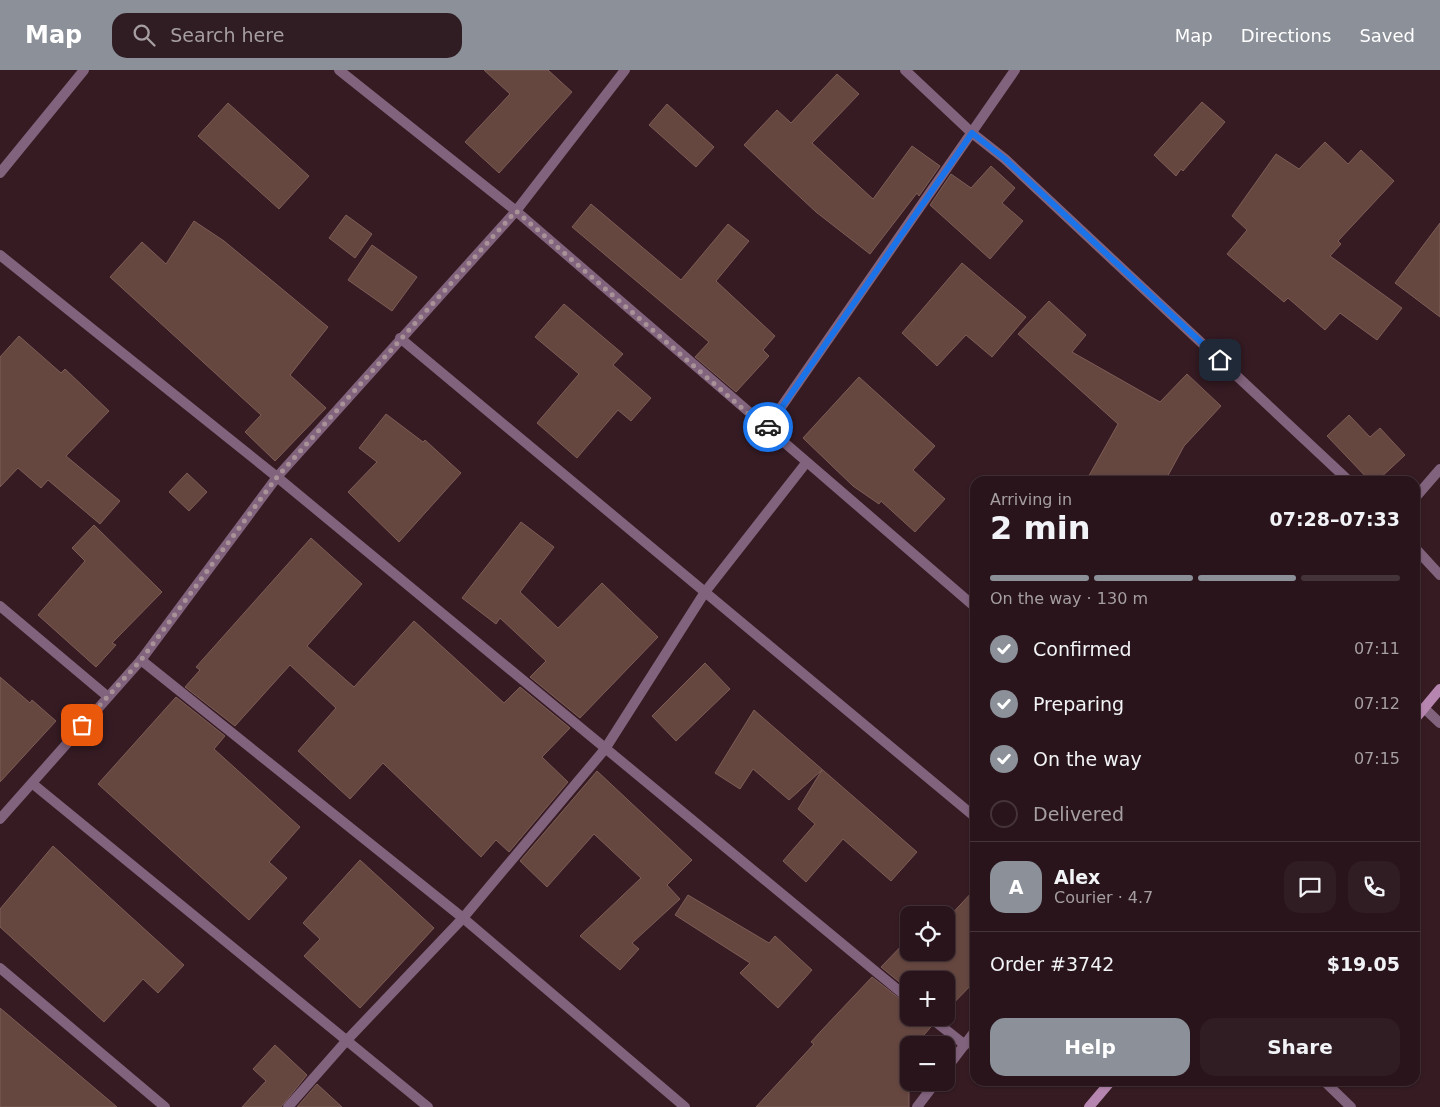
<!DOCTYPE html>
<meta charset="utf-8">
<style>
:root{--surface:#28141a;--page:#301d23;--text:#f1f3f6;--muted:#a59ea2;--line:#443339;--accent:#8c9099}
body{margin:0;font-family:"DejaVu Sans",sans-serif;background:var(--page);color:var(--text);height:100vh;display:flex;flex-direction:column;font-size:19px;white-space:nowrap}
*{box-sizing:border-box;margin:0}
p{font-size:16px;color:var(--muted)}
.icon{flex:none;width:28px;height:28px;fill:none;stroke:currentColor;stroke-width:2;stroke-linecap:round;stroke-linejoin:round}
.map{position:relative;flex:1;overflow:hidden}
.panel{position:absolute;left:970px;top:406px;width:450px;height:610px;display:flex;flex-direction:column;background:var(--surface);border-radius:15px;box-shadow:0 1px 4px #0004,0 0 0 1px var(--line)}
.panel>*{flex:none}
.tools{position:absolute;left:900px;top:836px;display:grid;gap:10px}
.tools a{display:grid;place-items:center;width:55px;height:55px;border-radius:10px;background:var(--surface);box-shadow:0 1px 4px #0004,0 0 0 1px var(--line);font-size:25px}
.pin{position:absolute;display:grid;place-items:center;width:42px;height:42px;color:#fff;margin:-21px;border-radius:10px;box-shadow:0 2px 8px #0006}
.courier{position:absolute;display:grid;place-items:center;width:50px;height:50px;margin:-25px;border:4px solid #1a73e8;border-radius:50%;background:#fff;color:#222;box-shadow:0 1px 6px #0007}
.head em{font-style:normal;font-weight:800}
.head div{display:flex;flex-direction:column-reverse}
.head{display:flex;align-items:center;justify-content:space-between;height:85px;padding:0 20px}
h1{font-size:32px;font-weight:800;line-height:38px}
.bar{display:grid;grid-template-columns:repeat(4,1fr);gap:8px 5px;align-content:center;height:60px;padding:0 20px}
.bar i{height:6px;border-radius:4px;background:var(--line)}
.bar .active{background:var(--accent)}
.bar p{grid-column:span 4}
.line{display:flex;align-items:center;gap:12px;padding:0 20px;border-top:1px solid var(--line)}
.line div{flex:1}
.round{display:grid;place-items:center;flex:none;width:52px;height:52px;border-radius:15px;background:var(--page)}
ol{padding:0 20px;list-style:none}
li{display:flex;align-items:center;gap:15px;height:55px}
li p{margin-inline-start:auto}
li .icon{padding:5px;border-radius:50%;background:var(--accent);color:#fff;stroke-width:4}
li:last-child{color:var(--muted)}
li i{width:28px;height:28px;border:2px solid var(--line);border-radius:50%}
.button{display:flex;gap:10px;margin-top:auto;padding:10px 20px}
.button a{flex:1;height:58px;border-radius:15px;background:var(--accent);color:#fff;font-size:20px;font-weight:800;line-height:58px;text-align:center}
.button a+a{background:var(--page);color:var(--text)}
header{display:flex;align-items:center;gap:30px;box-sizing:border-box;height:70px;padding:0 25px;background:var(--accent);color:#fff}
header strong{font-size:24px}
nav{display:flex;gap:28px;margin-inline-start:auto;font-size:18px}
.search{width:350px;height:45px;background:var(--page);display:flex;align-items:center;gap:12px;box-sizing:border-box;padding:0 18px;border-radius:15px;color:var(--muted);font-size:19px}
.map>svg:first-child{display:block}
</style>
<header>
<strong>Map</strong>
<div class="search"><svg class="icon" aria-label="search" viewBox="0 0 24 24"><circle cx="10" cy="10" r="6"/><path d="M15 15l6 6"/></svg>Search here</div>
<nav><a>Map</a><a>Directions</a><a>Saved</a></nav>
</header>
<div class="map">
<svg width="1440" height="1037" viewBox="0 0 1440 1037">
<rect width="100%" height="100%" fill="#361b23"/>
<g fill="#654740" stroke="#7d5d56">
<polygon points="484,0 548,0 572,22 499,103 465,72 510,24"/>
<polygon points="837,4 859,24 812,73 873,129 912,76 940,96 919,126 917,123 870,184 816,142 744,75 777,40 791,53"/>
<polygon points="1202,32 1225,52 1183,101 1181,99 1176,106 1154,85"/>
<polygon points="228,33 309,106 279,139 198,66"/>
<polygon points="667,34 714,77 696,97 649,55"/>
<polygon points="1325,72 1348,94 1361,80 1394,111 1338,171 1341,174 1330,186 1402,238 1377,270 1340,243 1325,260 1288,228 1284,232 1227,184 1247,160 1232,146 1276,84 1299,99"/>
<polygon points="991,96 1015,118 1002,133 1023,151 990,189 930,135 951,104 971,118"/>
<polygon points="591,134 681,210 728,154 749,171 716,211 775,266 763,280 769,286 736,322 695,287 709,272 572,157"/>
<polygon points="346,145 372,164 355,188 329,168"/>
<polygon points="194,151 224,171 328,257 290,305 326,338 275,391 245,362 261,345 110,207 142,172 166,194"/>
<polygon points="1440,153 1440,247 1395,213"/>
<polygon points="372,175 417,207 392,241 348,210"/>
<polygon points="962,193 1026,247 992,287 966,265 937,296 902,263"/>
<polygon points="1049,231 1086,265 1072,282 1160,332 1187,304 1221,336 1184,376 1165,411 1086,411 1118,354 1018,264"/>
<polygon points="564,234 623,284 613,295 651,328 631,351 618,340 577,388 537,353 579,304 535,267"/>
<polygon points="19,266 61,303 65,299 109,341 66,386 120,431 100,454 48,410 41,418 18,398 0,417 0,287"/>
<polygon points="859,307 935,376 913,400 945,429 915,462 881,431 879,434 853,416 803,368"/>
<polygon points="386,344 423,372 425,370 461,403 399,472 348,422 377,392 359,378"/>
<polygon points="1349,345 1370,367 1380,358 1405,385 1377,411 1370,411 1327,366"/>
<polygon points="187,403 207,422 189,441 169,422"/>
<polygon points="521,452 554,477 520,522 558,558 602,513 658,567 580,648 530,607 546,591 500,548 496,554 462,528"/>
<polygon points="94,455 162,522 112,573 116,575 96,597 38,545 85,491 72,478"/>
<polygon points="311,468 362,514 307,576 354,617 414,551 504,633 520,617 570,658 542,687 568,712 509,782 496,770 481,787 383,693 350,729 298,681 336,638 290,595 235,656 185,617 200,600 196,597"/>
<polygon points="705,593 730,619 676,671 652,646"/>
<polygon points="0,607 30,633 32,630 56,651 0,712"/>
<polygon points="176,627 225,666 214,679 300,757 269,792 287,808 249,850 98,714"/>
<polygon points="754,640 917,782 891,811 843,769 806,812 783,791 815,754 798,739 822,700 789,730 753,699 740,719 715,703"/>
<polygon points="597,701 692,790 667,815 680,829 632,873 639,879 620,900 580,866 641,808 594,764 547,817 520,791"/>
<polygon points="53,776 184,895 158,923 143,909 104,952 0,857 0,839"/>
<polygon points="360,790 434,858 360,938 304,886 320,869 303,853"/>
<polygon points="975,819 975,911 946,941 946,910 909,910 909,920 881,897 909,868 909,882 946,882 946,850"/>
<polygon points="688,825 769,873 775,866 812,900 778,938 740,903 750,893 675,845"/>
<polygon points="872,907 909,936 909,948 924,948 931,957 915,975 909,975 909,1037 756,1037 814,974 811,972 821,961"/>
<polygon points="0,938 117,1037 0,1037"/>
<polygon points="275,975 307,1005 281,1037 242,1037 266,1011 253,999"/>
<polygon points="317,1014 342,1037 297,1037"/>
</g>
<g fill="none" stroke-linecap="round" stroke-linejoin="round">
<g stroke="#82637d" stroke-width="10">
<polyline points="339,0 516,141 975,537"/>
<polyline points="905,0 972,63 1005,89 1349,411"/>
<polyline points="0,103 84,0"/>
<polyline points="0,185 277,407 909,929"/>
<polyline points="400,268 975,747"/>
<polyline points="766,359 1015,0"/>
<polyline points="1415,428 1440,399"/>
<polyline points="1415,478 1440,505"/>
<polyline points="0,536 107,626"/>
<polyline points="141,590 463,848 685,1037"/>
<polyline points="1424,638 1440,653"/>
<polyline points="33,714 428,1037"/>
<polyline points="0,749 141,590 277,407 516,141 625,0"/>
<polyline points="0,898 165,1037"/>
<polyline points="931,948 965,975"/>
<polyline points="946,999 975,961"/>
<polyline points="1324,1011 1351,1037"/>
<polyline points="288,1037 347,970 463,848 605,679 705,522 806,393"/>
<polyline points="917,1037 936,1012"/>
</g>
<g stroke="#b786b0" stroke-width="10">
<polyline points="1415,649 1440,619"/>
<polyline points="1089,1037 1111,1011"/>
</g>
</g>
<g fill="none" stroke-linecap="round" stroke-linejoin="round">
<polyline stroke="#a89297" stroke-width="5" stroke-dasharray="0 9" points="82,655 141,590 277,407 516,141 766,359 768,357"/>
<polyline stroke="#1a73e8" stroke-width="6" points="768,357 972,63 1005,89 1220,290"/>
</g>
</svg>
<div class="tools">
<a><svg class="icon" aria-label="locate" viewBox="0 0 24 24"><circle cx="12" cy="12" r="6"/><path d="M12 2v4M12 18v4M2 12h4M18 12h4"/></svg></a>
<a>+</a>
<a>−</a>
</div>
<div class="pin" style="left:82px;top:655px;background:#ea580c"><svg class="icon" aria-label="bag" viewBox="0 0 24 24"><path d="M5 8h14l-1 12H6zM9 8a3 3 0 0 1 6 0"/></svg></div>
<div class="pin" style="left:1220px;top:290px;background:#1f2937"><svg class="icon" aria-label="home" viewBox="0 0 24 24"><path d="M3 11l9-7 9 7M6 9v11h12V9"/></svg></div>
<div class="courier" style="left:768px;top:357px"><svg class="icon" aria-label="car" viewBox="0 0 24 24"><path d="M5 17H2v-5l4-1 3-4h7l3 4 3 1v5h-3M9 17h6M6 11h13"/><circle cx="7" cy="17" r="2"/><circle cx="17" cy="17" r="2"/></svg></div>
<section class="panel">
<div class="head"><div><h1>2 min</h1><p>Arriving in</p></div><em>07:28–07:33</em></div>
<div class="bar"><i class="active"></i><i class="active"></i><i class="active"></i><i></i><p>On the way · 130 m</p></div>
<ol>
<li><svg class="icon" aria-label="check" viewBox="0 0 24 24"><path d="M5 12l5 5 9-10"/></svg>Confirmed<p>07:11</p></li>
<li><svg class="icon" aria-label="check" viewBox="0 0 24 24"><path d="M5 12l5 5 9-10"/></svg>Preparing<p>07:12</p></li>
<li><svg class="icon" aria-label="check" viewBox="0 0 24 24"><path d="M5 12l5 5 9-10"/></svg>On the way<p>07:15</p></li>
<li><i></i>Delivered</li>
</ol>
<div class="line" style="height:90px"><b class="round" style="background:var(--accent);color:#fff">A</b><div><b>Alex</b><p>Courier · 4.7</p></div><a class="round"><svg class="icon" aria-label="chat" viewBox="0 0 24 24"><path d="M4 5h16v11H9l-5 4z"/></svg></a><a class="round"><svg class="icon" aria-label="phone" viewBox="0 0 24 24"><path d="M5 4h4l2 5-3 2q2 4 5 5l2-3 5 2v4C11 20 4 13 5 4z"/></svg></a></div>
<div class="line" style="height:65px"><div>Order #3742</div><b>$19.05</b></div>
<div class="button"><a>Help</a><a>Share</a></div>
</section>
</div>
